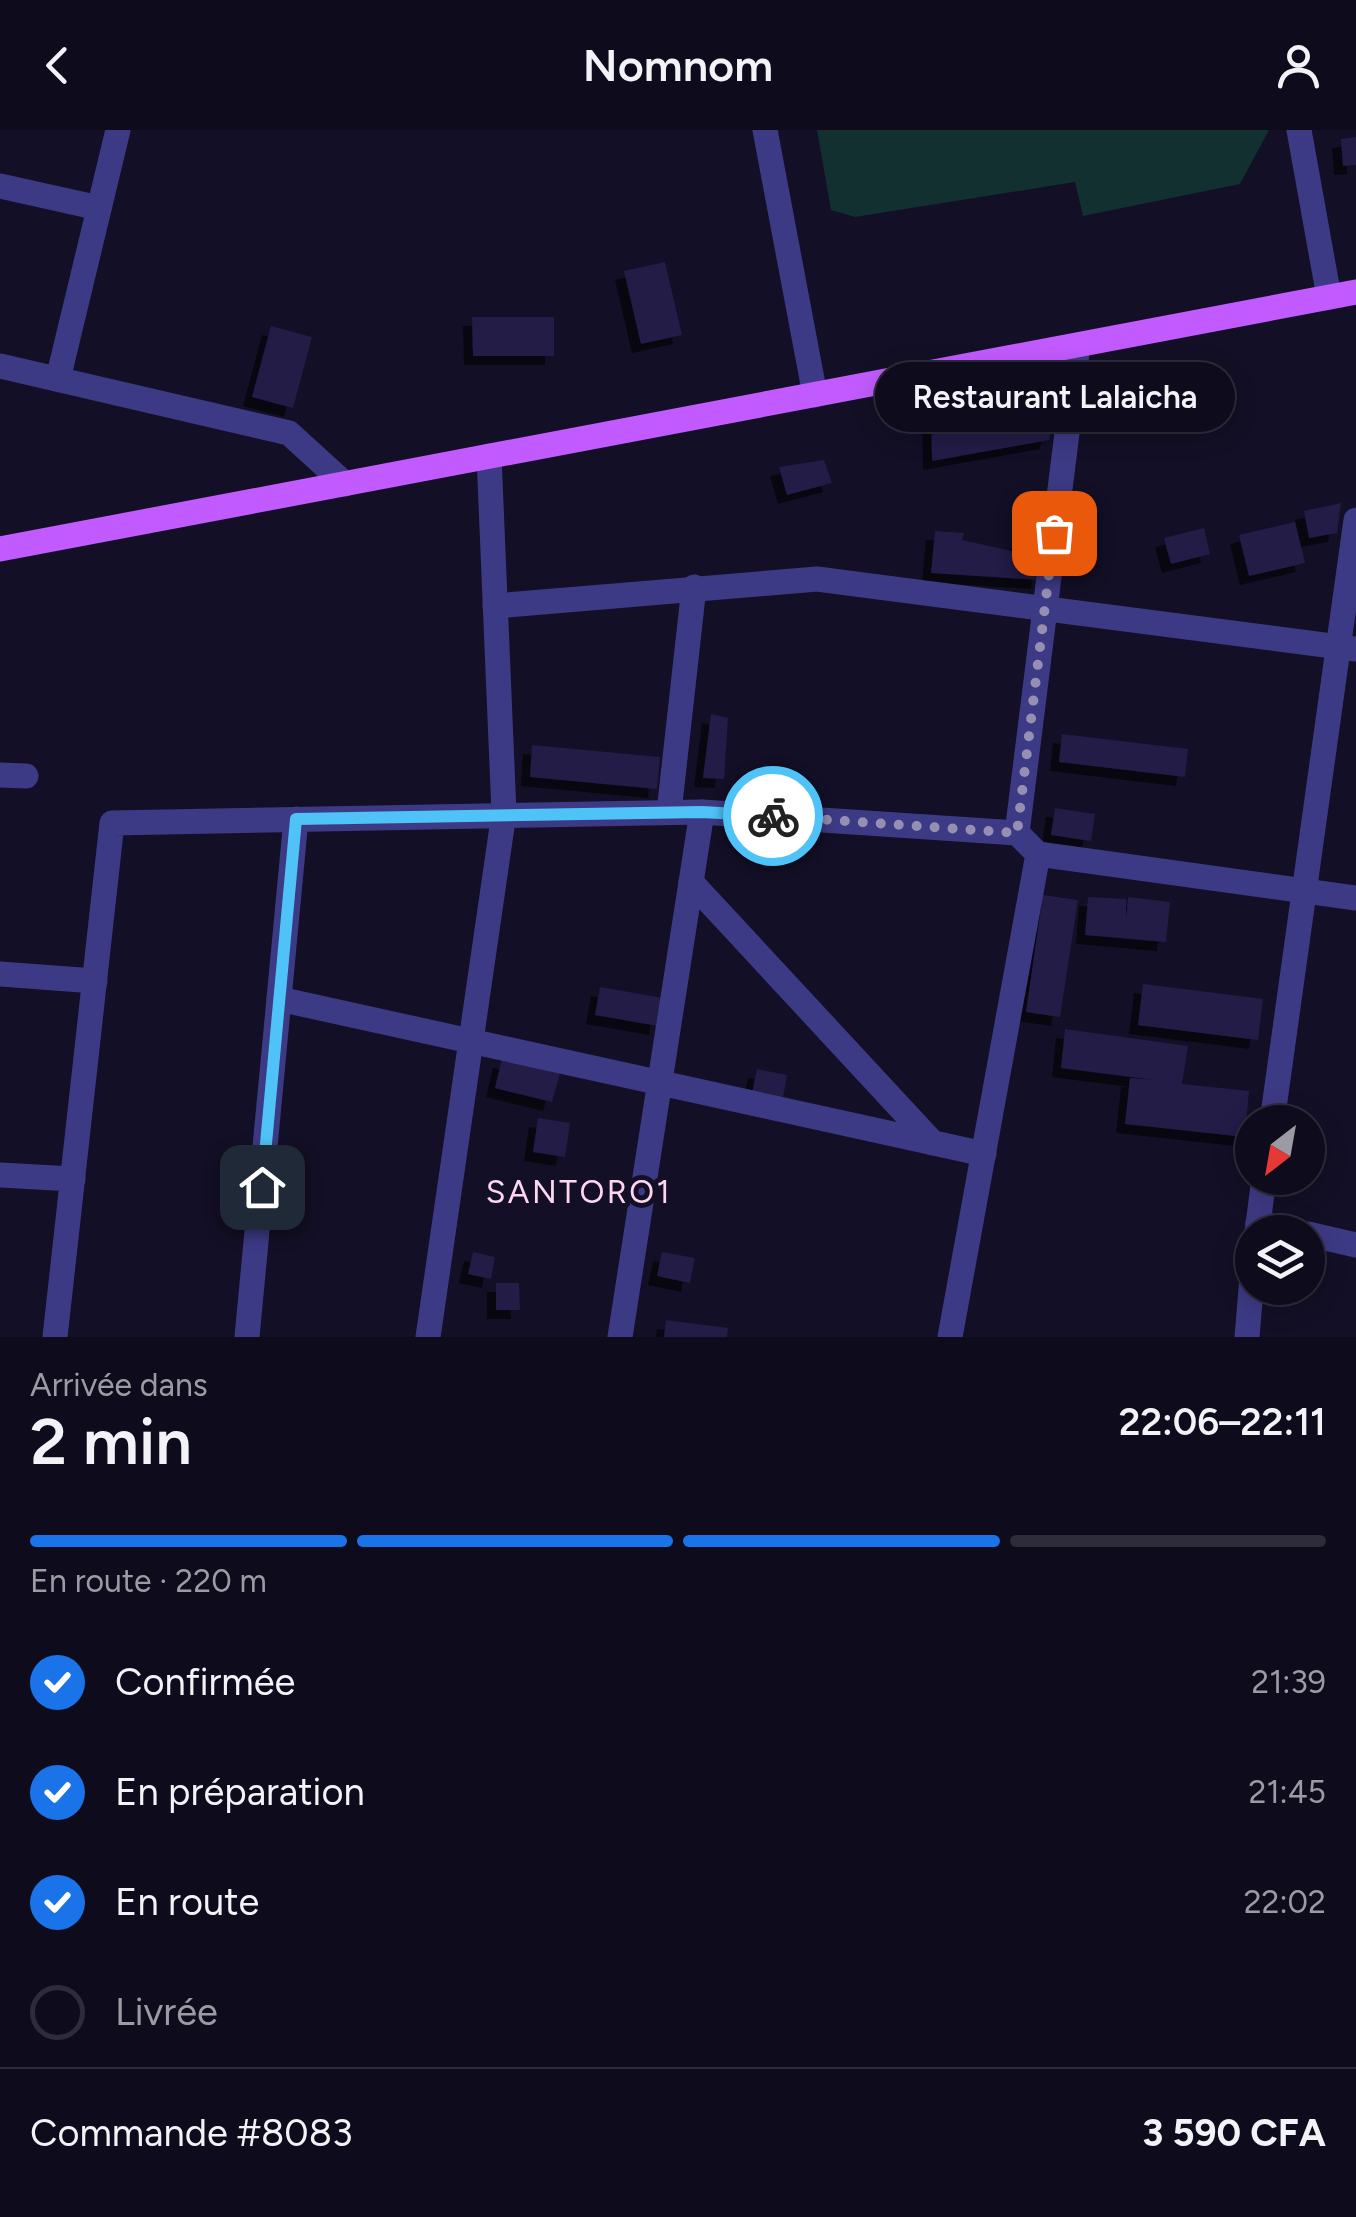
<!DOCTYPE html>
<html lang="fr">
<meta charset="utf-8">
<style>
:root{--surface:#0e0b1c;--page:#1c1929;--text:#f1f3f6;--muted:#9b9ba3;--line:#2e2b3b;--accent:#1a73e8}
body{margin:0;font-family:Figtree,sans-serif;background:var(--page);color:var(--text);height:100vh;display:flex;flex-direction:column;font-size:38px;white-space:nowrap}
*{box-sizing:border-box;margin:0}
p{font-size:32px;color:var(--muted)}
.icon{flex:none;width:55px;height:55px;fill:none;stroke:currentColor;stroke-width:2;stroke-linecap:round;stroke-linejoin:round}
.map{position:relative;height:1207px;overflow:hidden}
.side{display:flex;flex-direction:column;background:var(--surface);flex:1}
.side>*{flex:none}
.needle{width:65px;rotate:211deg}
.tools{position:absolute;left:1235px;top:975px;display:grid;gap:20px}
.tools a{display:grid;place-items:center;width:90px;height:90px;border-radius:50%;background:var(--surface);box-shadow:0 5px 25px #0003,0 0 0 2px var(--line);font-size:50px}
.pin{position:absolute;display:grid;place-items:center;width:85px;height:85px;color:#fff;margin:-42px;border-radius:20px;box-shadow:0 5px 15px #0006}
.courier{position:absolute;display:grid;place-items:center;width:100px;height:100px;margin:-50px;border:8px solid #4fc3f7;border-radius:50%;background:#fff;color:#222;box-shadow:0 2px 12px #0007}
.bubble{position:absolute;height:70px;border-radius:35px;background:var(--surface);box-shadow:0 5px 25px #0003,0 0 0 2px var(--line);font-size:32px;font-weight:600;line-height:70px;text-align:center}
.overview em{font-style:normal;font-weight:600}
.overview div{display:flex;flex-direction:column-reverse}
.overview{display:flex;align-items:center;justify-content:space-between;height:170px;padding:0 30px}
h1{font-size:65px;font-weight:600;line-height:75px}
.bar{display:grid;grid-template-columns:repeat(4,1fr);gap:15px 10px;align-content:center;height:120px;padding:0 30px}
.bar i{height:12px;border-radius:8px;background:var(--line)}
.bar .active{background:var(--accent)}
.bar p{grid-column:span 4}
.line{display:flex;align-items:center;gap:25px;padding:0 30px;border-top:2px solid var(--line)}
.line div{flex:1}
ol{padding:0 30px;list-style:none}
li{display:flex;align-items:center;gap:30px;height:110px}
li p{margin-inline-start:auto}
li .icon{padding:10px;border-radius:50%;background:var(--accent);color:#fff;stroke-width:4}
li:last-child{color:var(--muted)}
li i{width:55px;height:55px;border:5px solid var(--line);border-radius:50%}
header{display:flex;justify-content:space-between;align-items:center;height:130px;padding:0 30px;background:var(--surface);font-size:45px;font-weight:600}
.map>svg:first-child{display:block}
</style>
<header><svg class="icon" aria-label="back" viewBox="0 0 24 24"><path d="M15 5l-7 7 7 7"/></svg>Nomnom<svg class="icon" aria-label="person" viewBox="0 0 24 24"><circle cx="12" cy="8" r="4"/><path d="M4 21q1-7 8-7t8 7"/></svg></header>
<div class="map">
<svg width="1356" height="1207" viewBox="0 0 1356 1207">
<defs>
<filter id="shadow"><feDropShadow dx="-9" dy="9" stdDeviation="0" flood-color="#0009"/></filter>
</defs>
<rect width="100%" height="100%" fill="#130f26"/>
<polygon fill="#12302f" points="817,0 1269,0 1240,54 1083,86 1075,52 855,87 831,80"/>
<g fill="#241b47" filter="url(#shadow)">
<polygon points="1356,7 1356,35 1343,36 1341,9"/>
<polygon points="665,132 682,205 641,214 624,141"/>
<polygon points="472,187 554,187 554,226 473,226"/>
<polygon points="271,196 312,207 293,278 252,267"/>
<polygon points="1056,265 1049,310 932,331 931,279"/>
<polygon points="824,330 832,353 787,365 779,337"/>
<polygon points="1341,373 1337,403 1309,408 1304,381"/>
<polygon points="1295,392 1305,433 1249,446 1239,405"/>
<polygon points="1204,398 1210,424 1171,434 1164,408"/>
<polygon points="935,401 964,403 962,410 1016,422 1019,409 1043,415 1040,450 931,443"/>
<polygon points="711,584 728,588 724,649 703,648"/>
<polygon points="1062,604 1188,619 1185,647 1059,632"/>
<polygon points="532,615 660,627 657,659 530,647"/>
<polygon points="1055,678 1095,684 1091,711 1051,705"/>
<polygon points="1043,765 1078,770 1060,887 1026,882"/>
<polygon points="1088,767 1126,769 1126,789 1128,767 1170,772 1166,812 1085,805"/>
<polygon points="1143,854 1263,869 1258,910 1138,895"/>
<polygon points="600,857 663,868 658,896 595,885"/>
<polygon points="1065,899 1188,916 1182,954 1249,961 1245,1007 1125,994 1130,948 1154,950 1061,938"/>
<polygon points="502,929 560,943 552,972 495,958"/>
<polygon points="757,939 787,945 782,973 751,968"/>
<polygon points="538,988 570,993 565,1027 533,1022"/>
<polygon points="473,1122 495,1127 491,1149 468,1144"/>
<polygon points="662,1122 695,1128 690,1153 657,1146"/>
<polygon points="496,1153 519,1153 520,1180 496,1180"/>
<polygon points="666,1190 728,1198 727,1207 664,1207"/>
</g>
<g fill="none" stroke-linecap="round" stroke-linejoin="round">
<g stroke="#3d3a85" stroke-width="25">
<polyline points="765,0 815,265"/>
<polyline points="1299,0 1329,167"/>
<polyline points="0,56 99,78"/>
<polyline points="0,236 289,303 345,354"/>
<polyline points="58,249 118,0"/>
<polyline points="495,476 817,449 1356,519"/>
<polyline points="0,645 26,646"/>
<polyline points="669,682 694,457"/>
<polyline points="1038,724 1356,768"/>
<polyline points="691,752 933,1013"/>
<polyline points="0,844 95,851"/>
<polyline points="279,869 984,1024"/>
<polyline points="1272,992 1356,390"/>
<polyline points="0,1045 73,1049"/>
<polyline points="1258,1093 1299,1102"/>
<polyline points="1257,1102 1264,1048"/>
<polyline points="1308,1104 1356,1115"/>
<polyline points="55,1207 112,693 702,682 1017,703 1078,215"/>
<polyline points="247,1207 296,689"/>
<polyline points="428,1207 504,683 489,326"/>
<polyline points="620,1207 702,682"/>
<polyline points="950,1207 1038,724 1017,703"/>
<polyline points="1247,1207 1252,1147"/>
</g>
<polyline stroke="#c25bff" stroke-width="25" points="0,419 1356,162"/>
</g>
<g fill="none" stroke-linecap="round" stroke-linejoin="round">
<polyline stroke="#948fb3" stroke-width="10" stroke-dasharray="0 18" points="773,686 1017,703 1054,403"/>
<polyline stroke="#4fc3f7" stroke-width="12" points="262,1057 296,689 702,682 773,686"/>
</g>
<g text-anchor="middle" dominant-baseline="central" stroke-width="10" stroke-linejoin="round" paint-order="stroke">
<g font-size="32" letter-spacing="2.5" fill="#ffd6f0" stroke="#130f26">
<text x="579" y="1062">SANTORO1</text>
</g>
</g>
</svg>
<div class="tools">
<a><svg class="needle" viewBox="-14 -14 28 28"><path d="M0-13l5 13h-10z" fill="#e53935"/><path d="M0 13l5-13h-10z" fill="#9b9ba3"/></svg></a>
<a><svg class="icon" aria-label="layers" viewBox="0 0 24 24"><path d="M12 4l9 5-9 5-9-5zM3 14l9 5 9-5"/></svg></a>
</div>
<div class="pin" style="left:1054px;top:403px;background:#ea580c"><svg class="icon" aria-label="bag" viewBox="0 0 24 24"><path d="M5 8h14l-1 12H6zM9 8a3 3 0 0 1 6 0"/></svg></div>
<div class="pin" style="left:262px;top:1057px;background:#1f2937"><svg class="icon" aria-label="home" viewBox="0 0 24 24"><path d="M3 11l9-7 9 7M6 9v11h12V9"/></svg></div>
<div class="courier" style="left:773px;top:686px"><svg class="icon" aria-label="bike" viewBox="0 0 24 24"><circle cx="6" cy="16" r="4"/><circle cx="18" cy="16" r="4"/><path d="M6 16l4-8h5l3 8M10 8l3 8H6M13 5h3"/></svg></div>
<div class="bubble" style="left:875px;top:232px;width:360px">Restaurant Lalaicha</div>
</div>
<section class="side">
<div class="overview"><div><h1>2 min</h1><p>Arrivée dans</p></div><em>22:06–22:11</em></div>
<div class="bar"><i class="active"></i><i class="active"></i><i class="active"></i><i></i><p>En route · 220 m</p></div>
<ol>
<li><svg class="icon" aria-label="check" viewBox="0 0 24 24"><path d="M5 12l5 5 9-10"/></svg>Confirmée<p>21:39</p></li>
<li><svg class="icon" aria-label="check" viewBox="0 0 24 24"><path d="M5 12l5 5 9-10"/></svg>En préparation<p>21:45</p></li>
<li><svg class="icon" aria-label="check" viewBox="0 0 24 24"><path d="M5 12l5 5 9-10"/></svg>En route<p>22:02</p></li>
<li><i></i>Livrée</li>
</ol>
<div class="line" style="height:130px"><div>Commande #8083</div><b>3 590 CFA</b></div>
</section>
